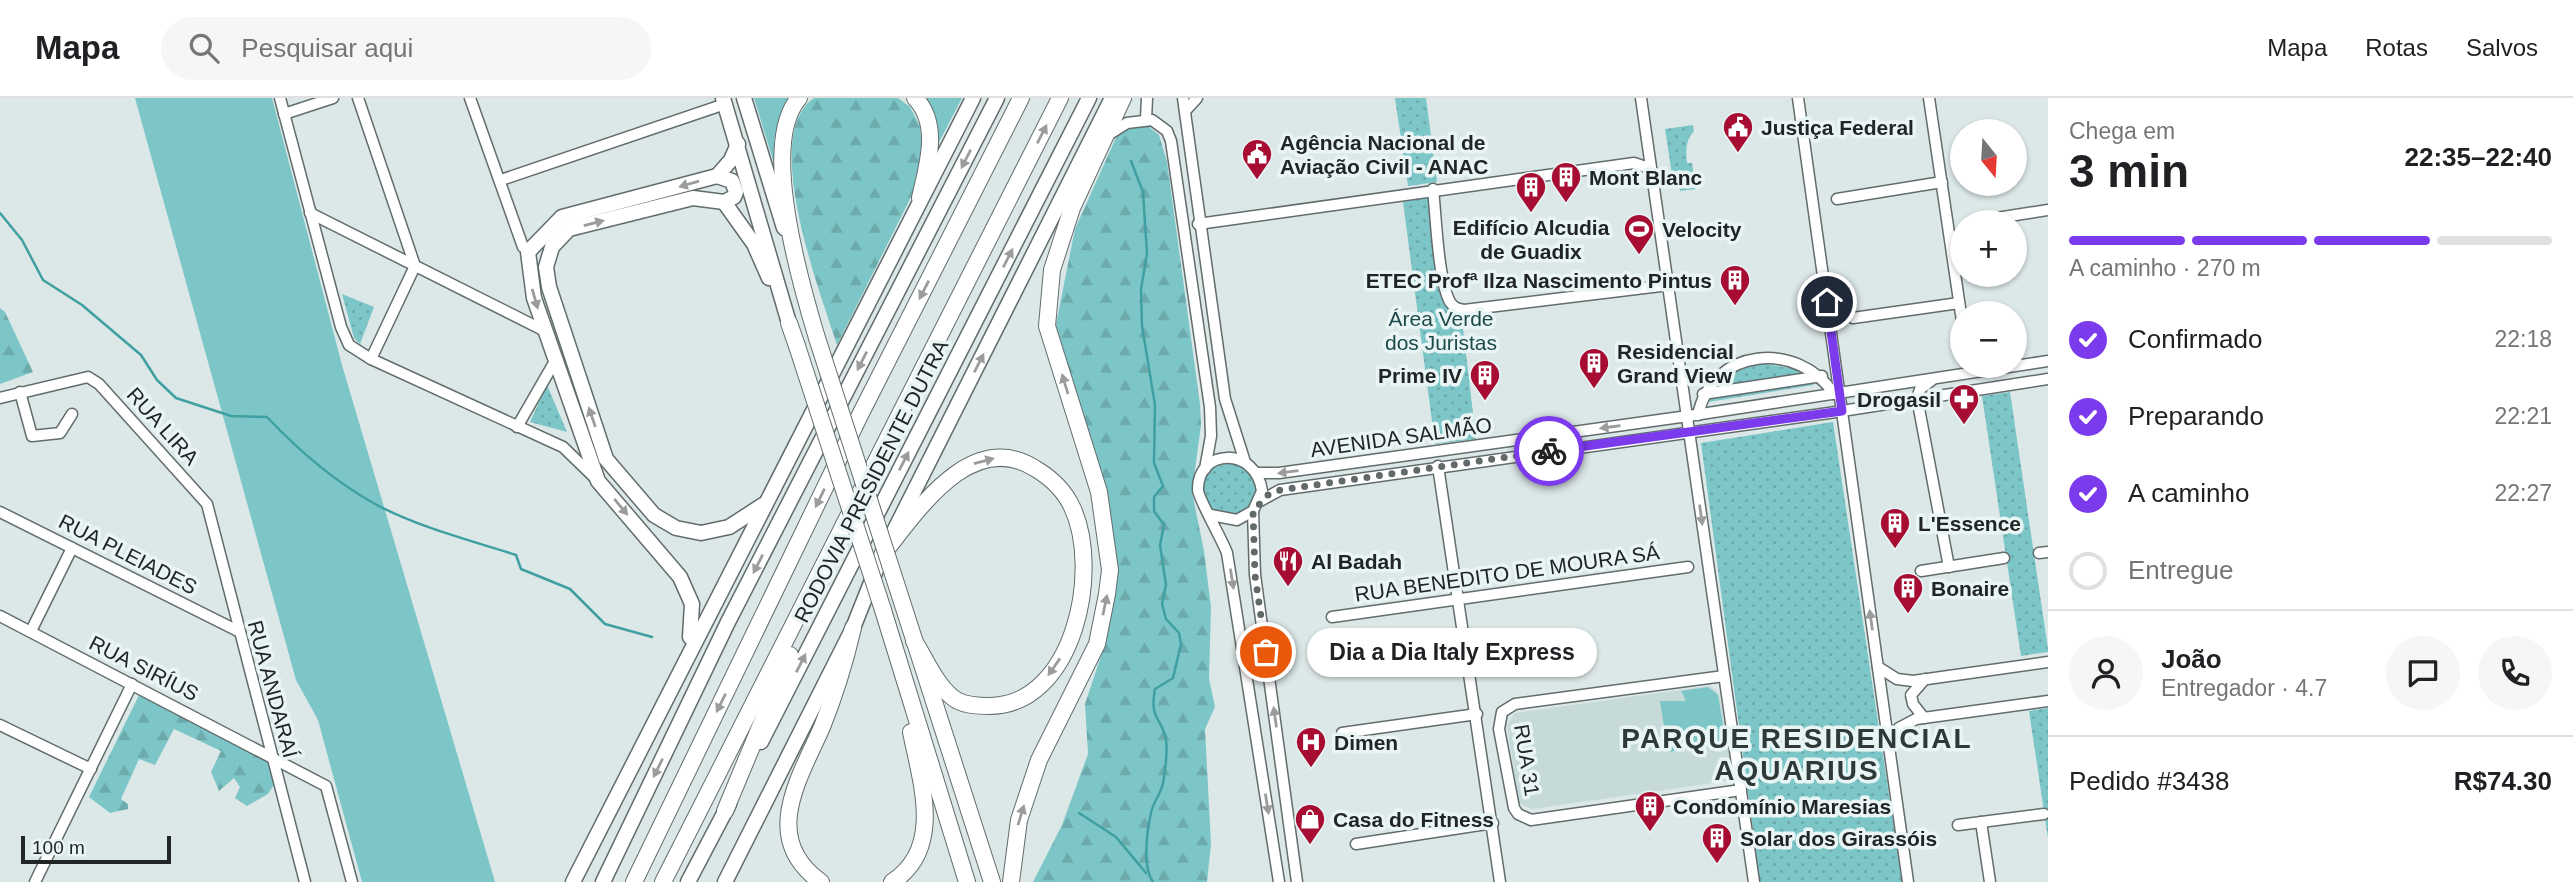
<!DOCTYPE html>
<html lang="pt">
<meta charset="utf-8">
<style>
:root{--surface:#fff;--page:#f6f6f6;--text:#202124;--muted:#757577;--line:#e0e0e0;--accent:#7c3aed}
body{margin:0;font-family:Arial,sans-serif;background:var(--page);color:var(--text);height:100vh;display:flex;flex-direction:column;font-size:26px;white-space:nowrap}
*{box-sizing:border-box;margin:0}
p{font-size:23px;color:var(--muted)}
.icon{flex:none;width:38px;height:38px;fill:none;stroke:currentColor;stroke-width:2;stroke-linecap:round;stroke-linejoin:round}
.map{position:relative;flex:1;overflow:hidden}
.panel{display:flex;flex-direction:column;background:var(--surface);width:525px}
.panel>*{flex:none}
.needle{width:46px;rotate:162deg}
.controls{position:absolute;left:1950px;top:21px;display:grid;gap:14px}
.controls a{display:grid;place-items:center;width:77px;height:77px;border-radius:50%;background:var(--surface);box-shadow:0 2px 5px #0004;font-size:35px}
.scale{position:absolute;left:21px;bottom:18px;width:150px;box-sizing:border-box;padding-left:7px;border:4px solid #212525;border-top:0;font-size:19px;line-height:24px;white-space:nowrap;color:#212525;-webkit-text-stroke:5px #e9f5f5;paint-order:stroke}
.pin{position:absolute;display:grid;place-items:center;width:60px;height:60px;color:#fff;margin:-30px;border:4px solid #fff;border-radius:50%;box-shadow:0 2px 7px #0007}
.courier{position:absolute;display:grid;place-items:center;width:70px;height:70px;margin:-35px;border:5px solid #7c3aed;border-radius:50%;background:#fff;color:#222;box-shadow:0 2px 9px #0007}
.bubble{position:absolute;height:49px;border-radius:24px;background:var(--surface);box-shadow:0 2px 5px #0004;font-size:23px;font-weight:800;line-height:49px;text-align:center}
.head em{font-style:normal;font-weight:800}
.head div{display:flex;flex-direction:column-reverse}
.head{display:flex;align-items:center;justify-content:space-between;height:119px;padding:0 21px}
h1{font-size:46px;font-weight:800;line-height:52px}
.bar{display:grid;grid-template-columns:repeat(4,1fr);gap:10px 7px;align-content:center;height:84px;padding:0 21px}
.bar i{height:9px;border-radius:5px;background:var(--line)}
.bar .current{background:var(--accent)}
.bar p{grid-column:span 4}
.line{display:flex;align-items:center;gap:18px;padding:0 21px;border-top:2px solid var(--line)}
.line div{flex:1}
.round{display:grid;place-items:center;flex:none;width:74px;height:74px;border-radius:37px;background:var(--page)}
ol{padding:0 21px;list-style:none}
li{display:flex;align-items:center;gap:21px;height:77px}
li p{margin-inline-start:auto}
li .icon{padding:7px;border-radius:50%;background:var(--accent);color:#fff;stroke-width:4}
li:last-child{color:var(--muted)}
li i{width:38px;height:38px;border:4px solid var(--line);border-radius:50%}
header{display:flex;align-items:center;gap:42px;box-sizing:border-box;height:98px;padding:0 35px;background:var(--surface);border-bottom:2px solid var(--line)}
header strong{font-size:33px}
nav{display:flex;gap:38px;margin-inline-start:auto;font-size:24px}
.search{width:490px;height:63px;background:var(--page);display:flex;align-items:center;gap:18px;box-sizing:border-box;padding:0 24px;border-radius:38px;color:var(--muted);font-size:26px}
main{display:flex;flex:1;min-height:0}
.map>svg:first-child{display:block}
</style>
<header>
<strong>Mapa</strong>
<div class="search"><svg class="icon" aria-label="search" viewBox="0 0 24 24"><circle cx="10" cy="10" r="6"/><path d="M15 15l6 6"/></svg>Pesquisar aqui</div>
<nav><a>Mapa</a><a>Rotas</a><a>Salvos</a></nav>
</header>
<main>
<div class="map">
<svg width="2048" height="784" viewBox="0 0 2048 784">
<defs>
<pattern id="forest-firs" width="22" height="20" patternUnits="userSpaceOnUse" patternTransform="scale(1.75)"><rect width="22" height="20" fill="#7dc6c8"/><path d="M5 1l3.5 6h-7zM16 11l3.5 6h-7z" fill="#6caaac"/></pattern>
<pattern id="park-dots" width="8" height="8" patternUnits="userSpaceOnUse" patternTransform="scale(1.75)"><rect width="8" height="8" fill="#7dc6c8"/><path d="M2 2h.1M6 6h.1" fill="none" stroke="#6caaac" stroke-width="1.8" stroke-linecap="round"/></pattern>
</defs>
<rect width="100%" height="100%" fill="#dce7e7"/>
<polygon fill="#c6dada" points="1709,588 1716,592 1720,599 1732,673 1727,683 1532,711 1519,705 1507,627 1515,615"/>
<g fill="#7dc6c8">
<polygon points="135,0 272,0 342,267 495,784 362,784 318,622 296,582"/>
<polygon points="754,0 790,0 774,41 776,72"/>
<polygon points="924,0 962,0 936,50 936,24"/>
<polygon points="1708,589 1718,597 1726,645 1668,654 1660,603 1686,603 1681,593"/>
</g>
<g fill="url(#forest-firs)">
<path d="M814 0H898L910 9 920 28 922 50 914 93 837 247C821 196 759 37 814 0Z"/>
<polygon points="1149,29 1159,37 1167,64 1200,306 1201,327 1192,394 1204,453 1211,509 1209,581 1215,609 1205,631 1211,746 1207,784 1033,784 1062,727 1088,656 1085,606 1105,546 1115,476 1056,226 1075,131 1118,35 1127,30"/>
<polygon points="0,210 5,214 33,274 0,286"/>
<polygon points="140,595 267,659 275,685 268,696 247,708 235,700 240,689 234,680 219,693 211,674 221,653 174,631 155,667 139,661 121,701 128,706 128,711 110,715 89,699"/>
</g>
<g fill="url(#park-dots)">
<polygon points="1395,0 1426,0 1437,84 1408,88"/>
<path d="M1693 27 1694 33C1685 43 1686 53 1687 65H1692L1696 91 1680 93 1679 89 1674 90 1665 31Z"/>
<polygon points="1433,98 1446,199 1461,213 1476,341 1435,346 1403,104"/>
<polygon points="342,196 374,209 360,246 354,240"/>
<path d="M1765 266 1797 271 1814 287 1708 304C1719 279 1738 270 1765 266Z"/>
<polygon points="547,287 567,334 530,324"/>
<polygon points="2010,294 2048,551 2048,554 2021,558 1982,298"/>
<polygon points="1833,324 1902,784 1760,784 1701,345"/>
<path d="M1235 363 1256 378 1258 402 1237 420C1206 412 1198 405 1207 372Z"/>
<polygon points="2048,610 2048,740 2029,613"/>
</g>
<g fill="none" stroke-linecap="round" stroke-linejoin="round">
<g stroke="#409fa1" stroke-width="2.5">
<path d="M1131 63 1143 94 1147 156 1141 191 1142 228 1155 307 1154 365 1163 388 1154 399V413L1164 427 1160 447 1166 487 1162 506 1166 521 1179 535 1181 546 1173 580 1155 591C1149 622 1162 619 1166 642 1168 656 1165 672 1163 685 1161 696 1153 704 1151 715 1147 733 1142 769 1153 784"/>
<path d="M0 115 22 142 43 182 82 207 141 257 157 282 176 300 231 318 267 319C299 353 334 383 375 406 418 429 469 442 516 457L521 471 570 491 605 526 652 539"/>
<polyline points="1079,715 1116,739 1146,775"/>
</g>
<g stroke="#626c6d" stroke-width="13">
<g id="minor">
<polyline points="280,0 341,229 349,247 371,261 563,349 596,381"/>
<polyline points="358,0 415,168 371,261"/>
<polyline points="470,0 523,149"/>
<polyline points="1183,0 1225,301 1245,364"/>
<polyline points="1641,0 1754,784"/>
<polyline points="1798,0 1908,784"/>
<polyline points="1929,0 1962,223"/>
<polyline points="1185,13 1197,0"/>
<polyline points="284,16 333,0"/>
<polyline points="1146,21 1147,0"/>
<polyline points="1108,37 1127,25 1152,22 1167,33 1171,43 1210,309 1211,338 1205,371"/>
<polyline points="501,82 725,6"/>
<path d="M1433 91C1436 118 1438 182 1450 204 1454 210 1458 211 1464 212L1669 187"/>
<polyline points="1837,101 1942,84"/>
<polyline points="310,115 545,233"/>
<polyline points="1971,124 2048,112"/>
<polyline points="1198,126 1634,65 1646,69 1653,76"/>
<polyline points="1853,220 1959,205"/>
<polyline points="1962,252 1962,257"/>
<polyline points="1932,282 1920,291 1917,300 1949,469"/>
<polyline points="20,294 32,338 60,335 72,316"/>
<polyline points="1703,296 1822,278"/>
<polyline points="0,300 88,279 99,286 207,406 305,784"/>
<path d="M1698 317C1712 249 1798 242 1834 296"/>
<polyline points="517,329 555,263"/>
<polyline points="1438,368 1500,784"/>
<polyline points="1257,375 1279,375 1688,318 2048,263"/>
<polyline points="1260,403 1280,392 1829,315 2048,281"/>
<polyline points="1253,413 1255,477 1297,784"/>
<polyline points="0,414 238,533"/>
<path d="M1211 417 1237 422 1253 413 1262 393C1256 348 1197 350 1198 392 1198 400 1222 441 1227 455L1279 784"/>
<polyline points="2039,455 2048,454"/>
<polyline points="1921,473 2004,460"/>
<polyline points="0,518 326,688 352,784"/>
<polyline points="1332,519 1688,469"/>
<polyline points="31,533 72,450"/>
<polyline points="1878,569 1897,581 1913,583 2048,564"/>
<polyline points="1724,578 1515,606 1502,614 1499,631 1514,710 1518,716 1531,722 1741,692"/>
<polyline points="1924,620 1913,606 1911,597 1925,581"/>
<polyline points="0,627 91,671"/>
<polyline points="1342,635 1477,616"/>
<polyline points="1888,643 1899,630 1916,621 2048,603"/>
<polyline points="1981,724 1990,784"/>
<polyline points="1958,727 2044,716"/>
<polyline points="1356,746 1493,725"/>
<polyline points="35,784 132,586"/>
</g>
</g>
<g stroke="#626c6d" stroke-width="17">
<g id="major">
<polyline points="723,0 789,225"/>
<polyline points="744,0 784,130"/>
<polyline points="717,78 732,83 736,94 734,99 724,104 693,100 569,131 552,149 546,169 549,189 606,361 654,417 676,430 701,435 729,429 763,407"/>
<polyline points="724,104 754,146 769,180"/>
<polyline points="690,539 692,506 680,479 598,383 534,200 528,154 562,119 717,78 731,62 738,46"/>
<polyline points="761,644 1089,0"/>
<polyline points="573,784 973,0"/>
<polyline points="603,784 728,524 997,0"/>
<polyline points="688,784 729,706"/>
<polyline points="725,784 853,530 882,457 1112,0"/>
</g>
</g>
<g stroke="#626c6d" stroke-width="18">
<g id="highway">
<path d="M799 0C759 46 801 187 817 240"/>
<path d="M915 0C941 27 927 68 920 100"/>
<polyline points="789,225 797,248"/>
<path d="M882 457C917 414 971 329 1036 371 1051 380 1064 392 1072 409 1102 472 1074 608 989 608 979 608 966 607 958 603 938 592 926 561 914 543"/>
<polyline points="902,504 992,784"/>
<polyline points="883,512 967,784"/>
<polyline points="725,713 790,557"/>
<polyline points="634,784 860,317 1021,0"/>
<polyline points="663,784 1060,0"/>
<path d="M821 784C760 741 799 681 822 629 835 597 845 564 853 530"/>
<path d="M892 784C944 751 921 684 911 634"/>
<polyline points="1011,784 1019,722 1039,662 1097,546 1107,496 1110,472 1099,394 1047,228 1052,172 1072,110 1123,0"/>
</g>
</g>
<use href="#minor" stroke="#fff" stroke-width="10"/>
<use href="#major" stroke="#fff" stroke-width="14"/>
<use href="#highway" stroke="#fff" stroke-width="16"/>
<g stroke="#626c6d" stroke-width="18" stroke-linecap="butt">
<g id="highway-bridge">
<polyline points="817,240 902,504"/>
<polyline points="797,248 883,512"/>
</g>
</g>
<use href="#highway-bridge" stroke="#fff" stroke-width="16"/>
</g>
<defs><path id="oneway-solid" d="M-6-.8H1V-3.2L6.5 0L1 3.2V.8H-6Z" transform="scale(1.75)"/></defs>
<g fill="#9b9d9d">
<use href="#oneway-solid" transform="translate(1042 36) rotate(-63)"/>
<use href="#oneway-solid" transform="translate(966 61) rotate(117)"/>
<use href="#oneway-solid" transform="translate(689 86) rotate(164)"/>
<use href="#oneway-solid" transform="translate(594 125) rotate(-14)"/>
<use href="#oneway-solid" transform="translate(1008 160) rotate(-63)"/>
<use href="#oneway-solid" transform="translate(924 192) rotate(117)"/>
<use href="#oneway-solid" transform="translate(535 201) rotate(74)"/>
<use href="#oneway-solid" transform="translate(862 263) rotate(117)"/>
<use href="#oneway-solid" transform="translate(979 265) rotate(-63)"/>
<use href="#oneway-solid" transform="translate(1065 286) rotate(-107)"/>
<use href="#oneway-solid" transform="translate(592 319) rotate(-109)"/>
<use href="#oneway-solid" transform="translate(1610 329) rotate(172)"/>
<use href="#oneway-solid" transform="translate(904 363) rotate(-63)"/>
<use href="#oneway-solid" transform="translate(984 363) rotate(-15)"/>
<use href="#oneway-solid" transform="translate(1288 374) rotate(173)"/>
<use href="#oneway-solid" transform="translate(820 400) rotate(116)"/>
<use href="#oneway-solid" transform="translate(621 409) rotate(50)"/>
<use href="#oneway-solid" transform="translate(1701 417) rotate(82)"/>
<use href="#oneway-solid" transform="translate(758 466) rotate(117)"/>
<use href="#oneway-solid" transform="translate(1232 481) rotate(81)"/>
<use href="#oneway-solid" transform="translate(1105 507) rotate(-78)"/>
<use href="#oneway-solid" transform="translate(1871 522) rotate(-98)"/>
<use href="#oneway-solid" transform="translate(801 565) rotate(-63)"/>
<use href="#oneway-solid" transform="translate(1054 569) rotate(125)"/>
<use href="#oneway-solid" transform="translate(721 605) rotate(116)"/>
<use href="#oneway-solid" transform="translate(1275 619) rotate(-98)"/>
<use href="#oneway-solid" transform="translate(658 670) rotate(116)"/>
<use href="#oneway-solid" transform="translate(1267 706) rotate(81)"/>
<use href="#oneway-solid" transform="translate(1021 717) rotate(-73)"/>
</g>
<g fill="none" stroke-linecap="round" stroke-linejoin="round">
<polyline stroke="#626969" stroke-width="7" stroke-dasharray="0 12.6" points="1266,554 1255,477 1253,413 1268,397 1280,392 1549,353"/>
<polyline stroke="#7c3aed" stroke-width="9" points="1549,353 1842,313 1827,204"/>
</g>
<defs>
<g id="civic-pin" transform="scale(1.575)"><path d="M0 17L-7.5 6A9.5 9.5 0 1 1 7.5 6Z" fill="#a70d32" stroke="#e9f5f5"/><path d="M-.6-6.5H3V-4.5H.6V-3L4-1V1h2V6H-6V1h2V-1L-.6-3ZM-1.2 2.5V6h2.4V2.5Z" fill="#fff"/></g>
<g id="building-pin" transform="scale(1.575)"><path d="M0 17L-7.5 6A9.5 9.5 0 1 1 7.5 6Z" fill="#a70d32" stroke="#e9f5f5"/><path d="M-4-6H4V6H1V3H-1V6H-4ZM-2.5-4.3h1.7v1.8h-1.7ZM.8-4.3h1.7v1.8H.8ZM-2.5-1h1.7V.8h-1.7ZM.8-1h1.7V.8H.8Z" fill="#fff"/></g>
<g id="stadium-pin" transform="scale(1.575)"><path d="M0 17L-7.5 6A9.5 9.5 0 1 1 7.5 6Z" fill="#a70d32" stroke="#e9f5f5"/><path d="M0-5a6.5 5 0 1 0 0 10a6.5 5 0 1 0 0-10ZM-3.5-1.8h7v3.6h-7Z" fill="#fff"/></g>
<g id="pharmacy-pin" transform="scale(1.575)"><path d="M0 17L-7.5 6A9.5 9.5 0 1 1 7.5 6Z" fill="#a70d32" stroke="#e9f5f5"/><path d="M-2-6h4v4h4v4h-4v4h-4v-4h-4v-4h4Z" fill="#fff"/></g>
<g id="restaurant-pin" transform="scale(1.575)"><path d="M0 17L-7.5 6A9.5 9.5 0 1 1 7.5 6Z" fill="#a70d32" stroke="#e9f5f5"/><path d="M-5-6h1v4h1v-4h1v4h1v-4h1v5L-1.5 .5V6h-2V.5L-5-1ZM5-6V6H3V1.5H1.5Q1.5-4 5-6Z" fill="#fff"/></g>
<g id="hospital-pin" transform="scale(1.575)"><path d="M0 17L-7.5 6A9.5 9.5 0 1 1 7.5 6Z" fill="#a70d32" stroke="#e9f5f5"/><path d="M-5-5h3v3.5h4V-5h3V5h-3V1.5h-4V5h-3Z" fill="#fff"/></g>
<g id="shop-pin" transform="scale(1.575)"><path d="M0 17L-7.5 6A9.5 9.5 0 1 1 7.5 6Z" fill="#a70d32" stroke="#e9f5f5"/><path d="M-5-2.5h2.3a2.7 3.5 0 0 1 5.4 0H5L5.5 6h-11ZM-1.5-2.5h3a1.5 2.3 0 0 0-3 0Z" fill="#fff"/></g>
</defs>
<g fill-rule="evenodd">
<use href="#civic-pin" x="1738" y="29"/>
<use href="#civic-pin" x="1257" y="56"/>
<use href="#building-pin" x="1566" y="79"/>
<use href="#building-pin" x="1531" y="89"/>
<use href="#stadium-pin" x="1639" y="131"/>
<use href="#building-pin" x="1735" y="182"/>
<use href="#building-pin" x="1594" y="265"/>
<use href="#building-pin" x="1485" y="277"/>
<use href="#pharmacy-pin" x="1964" y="301"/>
<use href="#building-pin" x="1895" y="425"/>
<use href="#restaurant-pin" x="1288" y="463"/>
<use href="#building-pin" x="1908" y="490"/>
<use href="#hospital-pin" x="1311" y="644"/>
<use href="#building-pin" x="1650" y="708"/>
<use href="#shop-pin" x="1310" y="721"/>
<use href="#building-pin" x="1717" y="740"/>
</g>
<g text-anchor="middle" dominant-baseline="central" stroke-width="7" stroke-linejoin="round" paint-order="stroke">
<g font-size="21" font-weight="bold" fill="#212525" stroke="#e9f5f5" text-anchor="start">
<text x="1761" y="29">Justiça Federal</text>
<text x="1280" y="44">Agência Nacional de<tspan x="1280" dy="24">Aviação Civil - ANAC</tspan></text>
<text x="1589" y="79">Mont Blanc</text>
<text x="1531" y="129" text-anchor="middle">Edifício Alcudia<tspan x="1531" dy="24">de Guadix</tspan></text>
<text x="1662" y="131">Velocity</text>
<text x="1712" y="182" text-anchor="end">ETEC Profª Ilza Nascimento Pintus</text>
<text x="1617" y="253">Residencial<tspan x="1617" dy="24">Grand View</tspan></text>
<text x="1462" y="277" text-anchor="end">Prime IV</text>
<text x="1941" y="301" text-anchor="end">Drogasil</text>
<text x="1918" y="425">L'Essence</text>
<text x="1311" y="463">Al Badah</text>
<text x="1931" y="490">Bonaire</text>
<text x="1334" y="644">Dimen</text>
<text x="1673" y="708">Condomínio Maresias</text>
<text x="1333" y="721">Casa do Fitness</text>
<text x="1740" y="740">Solar dos Girassóis</text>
</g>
<g font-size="21" fill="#1e494a" stroke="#e9f5f5">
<text x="1441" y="220">Área Verde<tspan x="1441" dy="24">dos Juristas</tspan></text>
</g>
<g font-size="21" fill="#212525" stroke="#e9f5f5">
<text transform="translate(163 328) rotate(48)">RUA LIRA</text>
<text transform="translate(1401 339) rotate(-8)">AVENIDA SALMÃO</text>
<text transform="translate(871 383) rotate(-63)">RODOVIA PRESIDENTE DUTRA</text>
<text transform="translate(128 456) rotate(27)">RUA PLEIADES</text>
<text transform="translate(1507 475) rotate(-8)">RUA BENEDITO DE MOURA SÁ</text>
<text transform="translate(144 570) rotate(27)">RUA SIRÍUS</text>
<text transform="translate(273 591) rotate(75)">RUA ANDARAÍ</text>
<text transform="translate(1527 662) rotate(81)">RUA 31</text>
</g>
<g font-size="28" font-weight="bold" letter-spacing="2" fill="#2f3939" stroke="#e9f5f5">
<text x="1797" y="640">PARQUE RESIDENCIAL<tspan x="1797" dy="32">AQUARIUS</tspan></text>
</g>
</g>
</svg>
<div class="controls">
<a><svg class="needle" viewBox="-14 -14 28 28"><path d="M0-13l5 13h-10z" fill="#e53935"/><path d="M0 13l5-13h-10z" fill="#757577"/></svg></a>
<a>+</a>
<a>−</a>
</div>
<div class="scale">100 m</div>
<div class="pin" style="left:1266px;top:554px;background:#ea580c"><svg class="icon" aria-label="bag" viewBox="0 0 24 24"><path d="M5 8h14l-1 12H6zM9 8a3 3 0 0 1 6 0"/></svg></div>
<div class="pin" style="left:1827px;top:204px;background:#1f2937"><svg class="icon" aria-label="home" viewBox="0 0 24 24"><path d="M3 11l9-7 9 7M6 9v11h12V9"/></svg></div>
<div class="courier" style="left:1549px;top:353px"><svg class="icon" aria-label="bike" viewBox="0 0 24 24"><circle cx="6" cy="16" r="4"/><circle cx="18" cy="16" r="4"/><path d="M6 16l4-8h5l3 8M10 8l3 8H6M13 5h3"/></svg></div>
<div class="bubble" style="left:1307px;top:530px;width:290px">Dia a Dia Italy Express</div>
</div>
<section class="panel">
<div class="head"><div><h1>3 min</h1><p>Chega em</p></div><em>22:35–22:40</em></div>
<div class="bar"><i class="current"></i><i class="current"></i><i class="current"></i><i></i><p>A caminho · 270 m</p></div>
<ol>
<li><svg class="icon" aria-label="check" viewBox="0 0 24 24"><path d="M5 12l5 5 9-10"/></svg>Confirmado<p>22:18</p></li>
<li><svg class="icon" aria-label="check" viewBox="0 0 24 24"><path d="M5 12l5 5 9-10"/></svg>Preparando<p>22:21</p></li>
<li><svg class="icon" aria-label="check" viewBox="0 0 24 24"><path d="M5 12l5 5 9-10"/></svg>A caminho<p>22:27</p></li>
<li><i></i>Entregue</li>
</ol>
<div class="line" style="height:126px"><a class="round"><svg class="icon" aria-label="person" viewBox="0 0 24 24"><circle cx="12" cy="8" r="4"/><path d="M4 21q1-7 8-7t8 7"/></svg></a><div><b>João</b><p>Entregador · 4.7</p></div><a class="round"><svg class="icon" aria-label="chat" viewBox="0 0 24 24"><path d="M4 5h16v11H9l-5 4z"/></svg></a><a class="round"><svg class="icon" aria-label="phone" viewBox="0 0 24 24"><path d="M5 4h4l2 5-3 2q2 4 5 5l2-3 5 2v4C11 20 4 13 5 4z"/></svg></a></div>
<div class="line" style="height:91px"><div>Pedido #3438</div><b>R$74.30</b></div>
</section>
</main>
